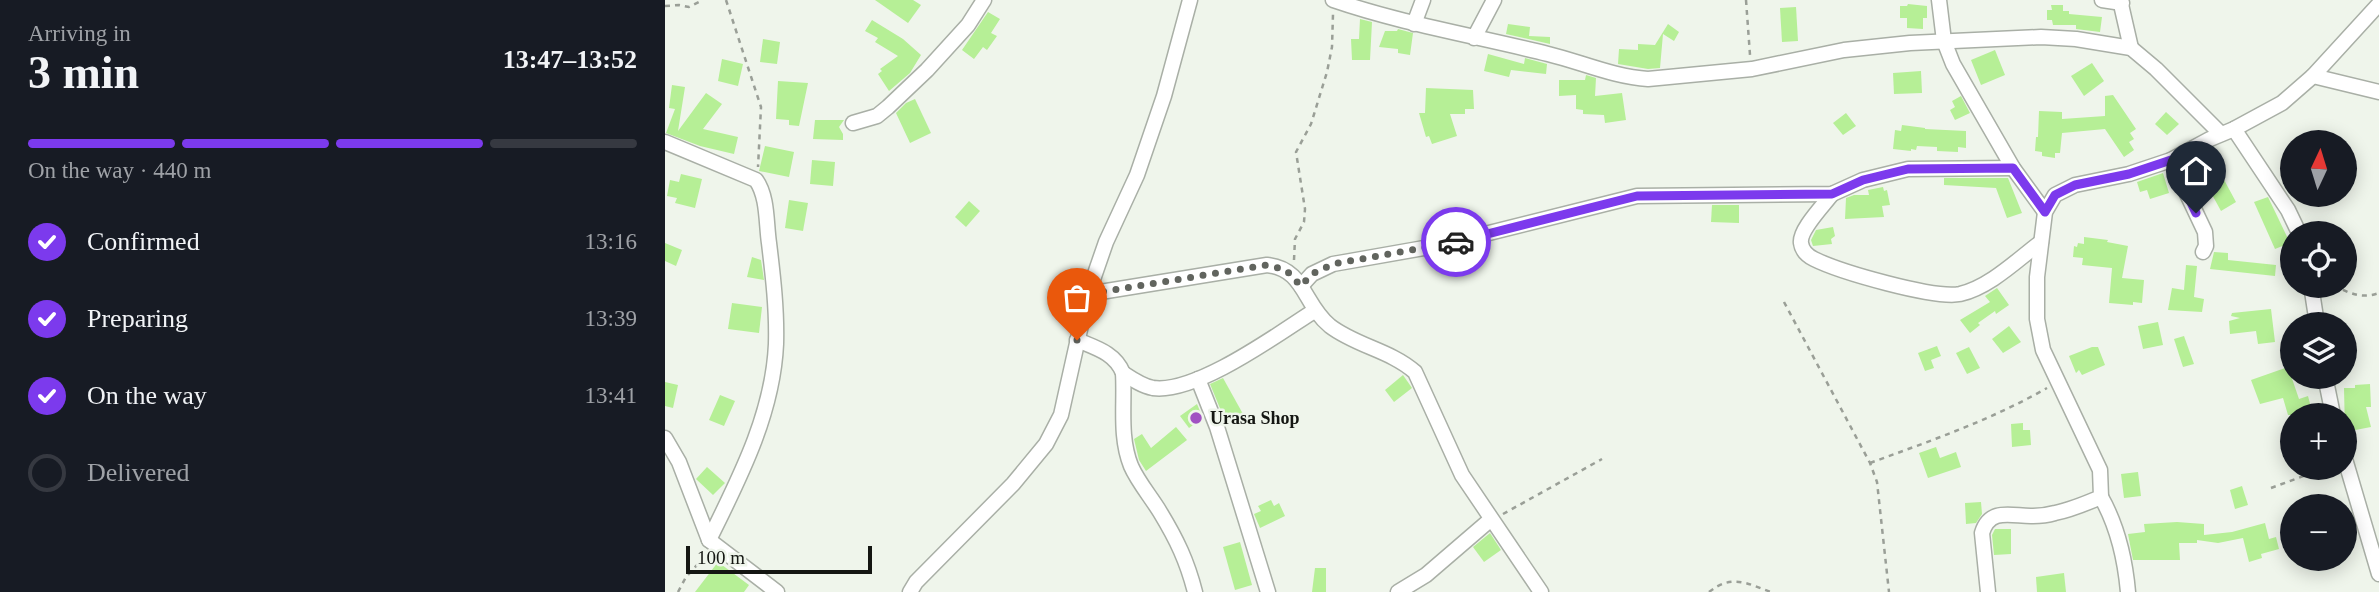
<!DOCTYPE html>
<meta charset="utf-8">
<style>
:root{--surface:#171b24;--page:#20242c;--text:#f1f3f6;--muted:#9ea1a6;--line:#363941;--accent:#7c3aed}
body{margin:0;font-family:"Times New Roman",serif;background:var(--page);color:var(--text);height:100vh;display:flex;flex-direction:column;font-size:26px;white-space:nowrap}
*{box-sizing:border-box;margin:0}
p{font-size:23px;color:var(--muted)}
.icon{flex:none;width:38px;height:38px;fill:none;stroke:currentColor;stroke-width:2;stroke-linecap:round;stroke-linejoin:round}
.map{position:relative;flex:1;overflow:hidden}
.sheet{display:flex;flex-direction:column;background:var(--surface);width:665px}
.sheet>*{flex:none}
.needle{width:46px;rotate:4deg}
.fabs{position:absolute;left:1615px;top:130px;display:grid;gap:14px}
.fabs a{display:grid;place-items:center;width:77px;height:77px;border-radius:50%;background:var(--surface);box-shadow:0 4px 18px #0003;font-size:35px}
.scale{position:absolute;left:21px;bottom:18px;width:186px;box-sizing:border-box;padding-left:7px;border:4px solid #141612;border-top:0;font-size:19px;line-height:24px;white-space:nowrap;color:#141612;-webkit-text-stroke:5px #eff5eb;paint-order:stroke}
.pin{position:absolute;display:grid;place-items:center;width:60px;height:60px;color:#fff;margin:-72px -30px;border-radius:50% 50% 50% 0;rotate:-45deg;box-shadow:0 0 7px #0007}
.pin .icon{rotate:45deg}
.courier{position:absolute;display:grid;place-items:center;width:70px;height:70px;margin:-35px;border:5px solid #7c3aed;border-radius:50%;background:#fff;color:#222;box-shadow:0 2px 9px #0007}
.head em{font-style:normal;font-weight:700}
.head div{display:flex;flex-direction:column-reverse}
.head{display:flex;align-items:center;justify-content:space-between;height:119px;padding:0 28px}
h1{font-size:46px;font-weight:700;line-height:52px}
.bar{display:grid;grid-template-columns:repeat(4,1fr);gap:10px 7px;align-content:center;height:84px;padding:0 28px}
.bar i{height:9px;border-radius:5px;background:var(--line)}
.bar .active{background:var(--accent)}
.bar p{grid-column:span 4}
ol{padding:0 28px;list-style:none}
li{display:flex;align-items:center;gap:21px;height:77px}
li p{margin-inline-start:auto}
li .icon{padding:7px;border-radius:50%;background:var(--accent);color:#fff;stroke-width:4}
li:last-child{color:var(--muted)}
li i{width:38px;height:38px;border:4px solid var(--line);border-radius:50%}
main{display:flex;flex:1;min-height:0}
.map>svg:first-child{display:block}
</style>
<main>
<section class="sheet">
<div class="head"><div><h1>3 min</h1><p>Arriving in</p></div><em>13:47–13:52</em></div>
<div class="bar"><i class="active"></i><i class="active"></i><i class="active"></i><i></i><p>On the way · 440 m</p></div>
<ol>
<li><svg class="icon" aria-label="check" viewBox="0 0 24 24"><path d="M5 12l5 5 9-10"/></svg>Confirmed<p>13:16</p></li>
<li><svg class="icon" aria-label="check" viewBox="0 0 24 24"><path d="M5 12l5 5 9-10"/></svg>Preparing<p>13:39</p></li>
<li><svg class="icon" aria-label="check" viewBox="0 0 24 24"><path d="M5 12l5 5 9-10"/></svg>On the way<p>13:41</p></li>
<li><i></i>Delivered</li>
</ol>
</section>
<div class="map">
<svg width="1714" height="592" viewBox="0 0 1714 592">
<rect width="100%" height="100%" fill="#eff5eb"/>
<g fill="#b6ef96">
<polygon points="210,0 248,0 256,5 243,23"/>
<polygon points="1243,4 1262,6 1262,18 1258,18 1258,29 1242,28 1242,18 1235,18 1235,6 1242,6"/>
<polygon points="1386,5 1398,5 1398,11 1404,11 1404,14 1437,17 1435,32 1411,29 1411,25 1388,25 1387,20 1382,20 1382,10 1387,10"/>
<polygon points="1131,7 1133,41 1117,42 1115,8"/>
<polygon points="323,12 335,19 326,33 332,36 322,50 318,47 309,59 297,50"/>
<polygon points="695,19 707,22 705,60 687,60 686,39 694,39"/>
<polygon points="207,20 238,39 256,55 245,73 224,91 213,74 217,71 215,69 233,56 210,42 213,38 200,31"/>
<polygon points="843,24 865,27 864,36 885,37 885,44 841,34"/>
<polygon points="1003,24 1014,32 1009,41 998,34 995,68 983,69 953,64 954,49 973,50 973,44 990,45"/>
<polygon points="733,29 748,33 745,55 733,53 733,49 714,47 720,31 732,31"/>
<polygon points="98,39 115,42 112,64 95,62"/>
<polygon points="1330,50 1340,75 1316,85 1306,60"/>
<polygon points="823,54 859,64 860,58 882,64 881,74 846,70 844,77 819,71"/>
<polygon points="57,59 78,64 73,86 53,81"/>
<polygon points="1427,63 1439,81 1419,96 1406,76"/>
<polygon points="1256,71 1257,93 1229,94 1228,73"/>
<polygon points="921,75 931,78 930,96 957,93 961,120 940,123 939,115 918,114 918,110 911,109 911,95 894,96 894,80 920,80"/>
<polygon points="113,81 143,83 134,126 124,125 124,120 111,119"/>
<polygon points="7,85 20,87 13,131 41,93 57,104 38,129 73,137 69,154 35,146 1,133 10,109 4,108"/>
<polygon points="761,88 808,90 809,109 800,109 800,114 785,114 792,136 767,144 764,136 761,137 754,113 760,113"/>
<polygon points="1448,95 1471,129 1465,133 1469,139 1464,142 1469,150 1459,157 1440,129 1397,133 1395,153 1390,153 1390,158 1377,156 1377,152 1370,151 1371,137 1373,137 1374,111 1397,112 1397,119 1440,116 1440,96"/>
<polygon points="1296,96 1305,113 1290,120 1285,110 1290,107 1287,101"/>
<polygon points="250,99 266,133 245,143 231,113 241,103"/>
<polygon points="1501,112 1514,124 1502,135 1490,124"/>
<polygon points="1181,113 1191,126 1178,135 1168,123"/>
<polygon points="150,120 179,120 174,127 178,134 178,140 148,139"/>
<polygon points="1237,125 1260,128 1260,129 1301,131 1301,148 1293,147 1293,152 1272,151 1272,147 1252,146 1251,150 1246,149 1246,151 1228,149 1230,130 1236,131"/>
<polygon points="100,146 129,152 124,177 94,171"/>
<polygon points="1539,153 1557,176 1571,202 1556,211 1539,180 1534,184 1519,164"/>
<polygon points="147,160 170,162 168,186 145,184"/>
<polygon points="1498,173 1504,193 1485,199 1482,190 1475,192 1472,182"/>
<polygon points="16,174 37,179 30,208 10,203 12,198 2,196 5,180 14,182"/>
<polygon points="1279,178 1343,178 1357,213 1342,218 1331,188 1279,185"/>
<polygon points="1218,187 1219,191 1222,190 1225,205 1217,206 1219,217 1180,219 1181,198 1189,195 1204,195 1203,190"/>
<polygon points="1603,197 1625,243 1610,249 1589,202"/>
<polygon points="124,200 143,203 138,231 120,228"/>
<polygon points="304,201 315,211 301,227 290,217"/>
<polygon points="1047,205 1074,205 1074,223 1046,222"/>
<polygon points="1168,227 1170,236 1166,239 1167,244 1148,246 1146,240 1151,230"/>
<polygon points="1419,237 1443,240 1442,242 1463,246 1457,278 1479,280 1477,303 1468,302 1468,305 1444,303 1447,268 1417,265 1418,258 1408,257 1409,246 1412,247 1413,243 1419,244"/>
<polygon points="0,243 17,250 11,266 0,261"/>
<polygon points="1549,252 1563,253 1563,260 1611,265 1610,276 1545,269"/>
<polygon points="87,257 96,260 99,280 82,277"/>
<polygon points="1521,265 1532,266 1529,297 1539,299 1537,312 1503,310 1507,288 1519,290"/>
<polygon points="1332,288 1344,305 1331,314 1330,311 1313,323 1315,325 1305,333 1295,320 1325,302 1320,296"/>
<polygon points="67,303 97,307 94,333 63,329"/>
<polygon points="1606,309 1610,342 1593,344 1591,331 1565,334 1564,321 1575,318 1566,316 1567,313"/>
<polygon points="1493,322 1498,345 1478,349 1473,326"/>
<polygon points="1344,326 1356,342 1338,353 1327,339"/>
<polygon points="1519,336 1529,364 1518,367 1509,339"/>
<polygon points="1272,346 1276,356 1266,360 1269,368 1260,371 1253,353"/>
<polygon points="1304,347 1315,368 1302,374 1291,353"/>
<polygon points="1427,347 1433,347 1440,365 1417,375 1414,370 1411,373 1404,356"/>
<polygon points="1623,367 1634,399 1643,396 1648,415 1623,415 1618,398 1595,404 1586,380"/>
<polygon points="738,375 747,388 729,402 720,390"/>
<polygon points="558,378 578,414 561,423 545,384"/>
<polygon points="0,382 13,385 8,408 0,406"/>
<polygon points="1705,384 1706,407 1701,407 1706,427 1680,432 1679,388 1690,388 1690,385"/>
<polygon points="55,395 70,401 59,426 44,420"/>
<polygon points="532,404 538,418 524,428 515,416"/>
<polygon points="1358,423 1358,430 1365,430 1366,445 1347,447 1346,424"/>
<polygon points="511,427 522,440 481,471 474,460 469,439 477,434 486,448"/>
<polygon points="1271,447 1275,458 1291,452 1296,467 1263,478 1254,453"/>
<polygon points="42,467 60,483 48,495 31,479"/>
<polygon points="1473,472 1476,496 1459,498 1456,474"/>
<polygon points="1577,486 1583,505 1570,509 1565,490"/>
<polygon points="606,500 609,506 614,503 620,516 595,528 589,514 596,511 593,506"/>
<polygon points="1316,502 1317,514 1311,523 1301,524 1300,503"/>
<polygon points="1512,522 1539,524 1539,535 1567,532 1600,523 1604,539 1611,537 1614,549 1596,554 1597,558 1584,562 1578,538 1553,543 1532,540 1532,543 1514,543 1515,560 1468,560 1463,534 1480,532 1479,524"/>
<polygon points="1330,529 1346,529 1346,554 1329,555 1327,535"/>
<polygon points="825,533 836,550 819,562 808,547"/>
<polygon points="575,542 587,585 570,590 558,547"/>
<polygon points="53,562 84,585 79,592 30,592"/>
<polygon points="650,568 661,568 661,592 647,592"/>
<polygon points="1399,573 1401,592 1372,592 1371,577"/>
</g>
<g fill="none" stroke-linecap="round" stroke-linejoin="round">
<g stroke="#a9afa6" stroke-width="17">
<g id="minor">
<path d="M668 0C738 24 811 36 883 54 916 62 949 77 983 79L1087 69 1179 50 1245 43 1376 37 1411 39 1466 48 1491 69 1556 134"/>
<polyline points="1274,0 1279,41 1288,64 1348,168 1380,212"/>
<polyline points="1437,0 1457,3"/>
<polyline points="1455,0 1466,48"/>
<polyline points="749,24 758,0"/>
<polyline points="809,38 829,0"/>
<polyline points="1648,76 1714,92"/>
<polyline points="188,123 212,116 223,107 262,70 303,25 319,0"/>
<polyline points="1569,129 1623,210 1634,233"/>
<path d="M0 142 91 180C103 197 101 223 104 243 108 276 112 310 111 344 108 414 74 479 44 540"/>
<polyline points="1506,160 1540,232 1541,246 1538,252"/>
<path d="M1167 194C1159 205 1134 230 1136 243 1137 251 1143 256 1149 259 1175 272 1269 299 1295 294 1325 287 1352 260 1376 242"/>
<polyline points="1646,285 1652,324"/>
<polyline points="636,286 647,274 668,264 776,245 972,196 1167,194 1198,180 1243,169 1348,168"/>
<path d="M423 294 602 265C640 269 638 304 665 326 691 346 725 350 750 372L797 475 876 592"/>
<path d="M412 340C431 348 450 353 458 373 460 404 454 436 466 466 473 482 486 497 495 512 512 540 522 561 530 592"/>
<path d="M458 373C467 379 477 386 488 388 531 394 613 334 649 311"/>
<polyline points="1660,376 1668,415"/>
<polyline points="533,379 552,427 603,592"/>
<polyline points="0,438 14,462 44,540 112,592"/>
<polyline points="1680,459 1714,574"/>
<path d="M1436 497C1453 527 1460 558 1463 592"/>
<polyline points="245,592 251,582 348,484 381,444 396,415 423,294 441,242 472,175 499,96 525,0"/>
<polyline points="733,592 761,575 825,520"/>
<path d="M1323 592 1317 533C1325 506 1349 517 1368 516 1375 516 1383 515 1390 513 1405 510 1422 503 1436 497L1435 470 1378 350 1372 319V277L1380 212 1390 195 1410 185 1464 174 1506 160 1545 139 1569 129 1617 103 1648 76 1714 4"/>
</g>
</g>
<g stroke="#9a9f97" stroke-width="2.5" stroke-dasharray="5 5" stroke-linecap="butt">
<polyline points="61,0 96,107 93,167"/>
<polyline points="1081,0 1085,55"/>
<polyline points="0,6 14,5 24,7 38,0"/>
<polyline points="629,260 630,239 639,222 640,209 631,152 646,124 662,72 667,47 668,14"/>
<path d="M1669 285C1685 294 1697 299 1714 293"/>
<polyline points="1119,302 1205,463 1212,482 1224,592"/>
<path d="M1205 463C1265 441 1326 420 1382 388"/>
<polyline points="1606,488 1663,467"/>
<polyline points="838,514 937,459"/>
<polyline points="13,592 21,577 43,553"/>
<path d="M1044 592C1067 574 1081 583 1106 592"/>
</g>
<use href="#minor" stroke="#fff" stroke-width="14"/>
</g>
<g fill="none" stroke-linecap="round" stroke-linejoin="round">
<polyline stroke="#61645e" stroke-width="7" stroke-dasharray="0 12.6" points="412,340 423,294 602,265 621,270 636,286 647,274 668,264 791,242"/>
<polyline stroke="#7c3aed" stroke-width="9" points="791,242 972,196 1167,194 1198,180 1243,169 1348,168 1380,212 1390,195 1410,185 1464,174 1506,160 1531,213"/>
</g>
<circle fill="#a152c2" stroke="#eff5eb" stroke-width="2.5" cx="531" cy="418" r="7"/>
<g text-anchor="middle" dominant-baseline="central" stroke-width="5" stroke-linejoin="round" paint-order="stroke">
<g font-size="18" font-weight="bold" fill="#141612" stroke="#eff5eb" text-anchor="start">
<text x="545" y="418">Urasa Shop</text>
</g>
</g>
</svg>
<div class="fabs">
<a><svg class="needle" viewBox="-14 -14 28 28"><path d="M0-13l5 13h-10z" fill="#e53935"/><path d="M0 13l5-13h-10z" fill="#9ea1a6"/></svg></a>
<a><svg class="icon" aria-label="locate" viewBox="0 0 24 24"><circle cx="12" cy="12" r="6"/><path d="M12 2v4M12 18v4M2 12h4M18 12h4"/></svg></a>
<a><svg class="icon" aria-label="layers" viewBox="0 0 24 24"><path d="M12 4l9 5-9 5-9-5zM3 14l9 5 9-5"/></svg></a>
<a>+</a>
<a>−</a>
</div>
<div class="scale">100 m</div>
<div class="pin" style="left:412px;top:340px;background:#ea580c"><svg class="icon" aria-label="bag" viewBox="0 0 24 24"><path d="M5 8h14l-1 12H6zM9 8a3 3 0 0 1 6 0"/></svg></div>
<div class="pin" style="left:1531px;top:213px;background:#1f2937"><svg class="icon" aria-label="home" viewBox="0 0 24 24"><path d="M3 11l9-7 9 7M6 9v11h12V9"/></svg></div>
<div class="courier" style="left:791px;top:242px"><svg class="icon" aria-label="car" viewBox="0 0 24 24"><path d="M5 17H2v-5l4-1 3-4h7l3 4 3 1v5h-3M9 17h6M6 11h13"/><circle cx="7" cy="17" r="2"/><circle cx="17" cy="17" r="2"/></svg></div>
</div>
</main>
